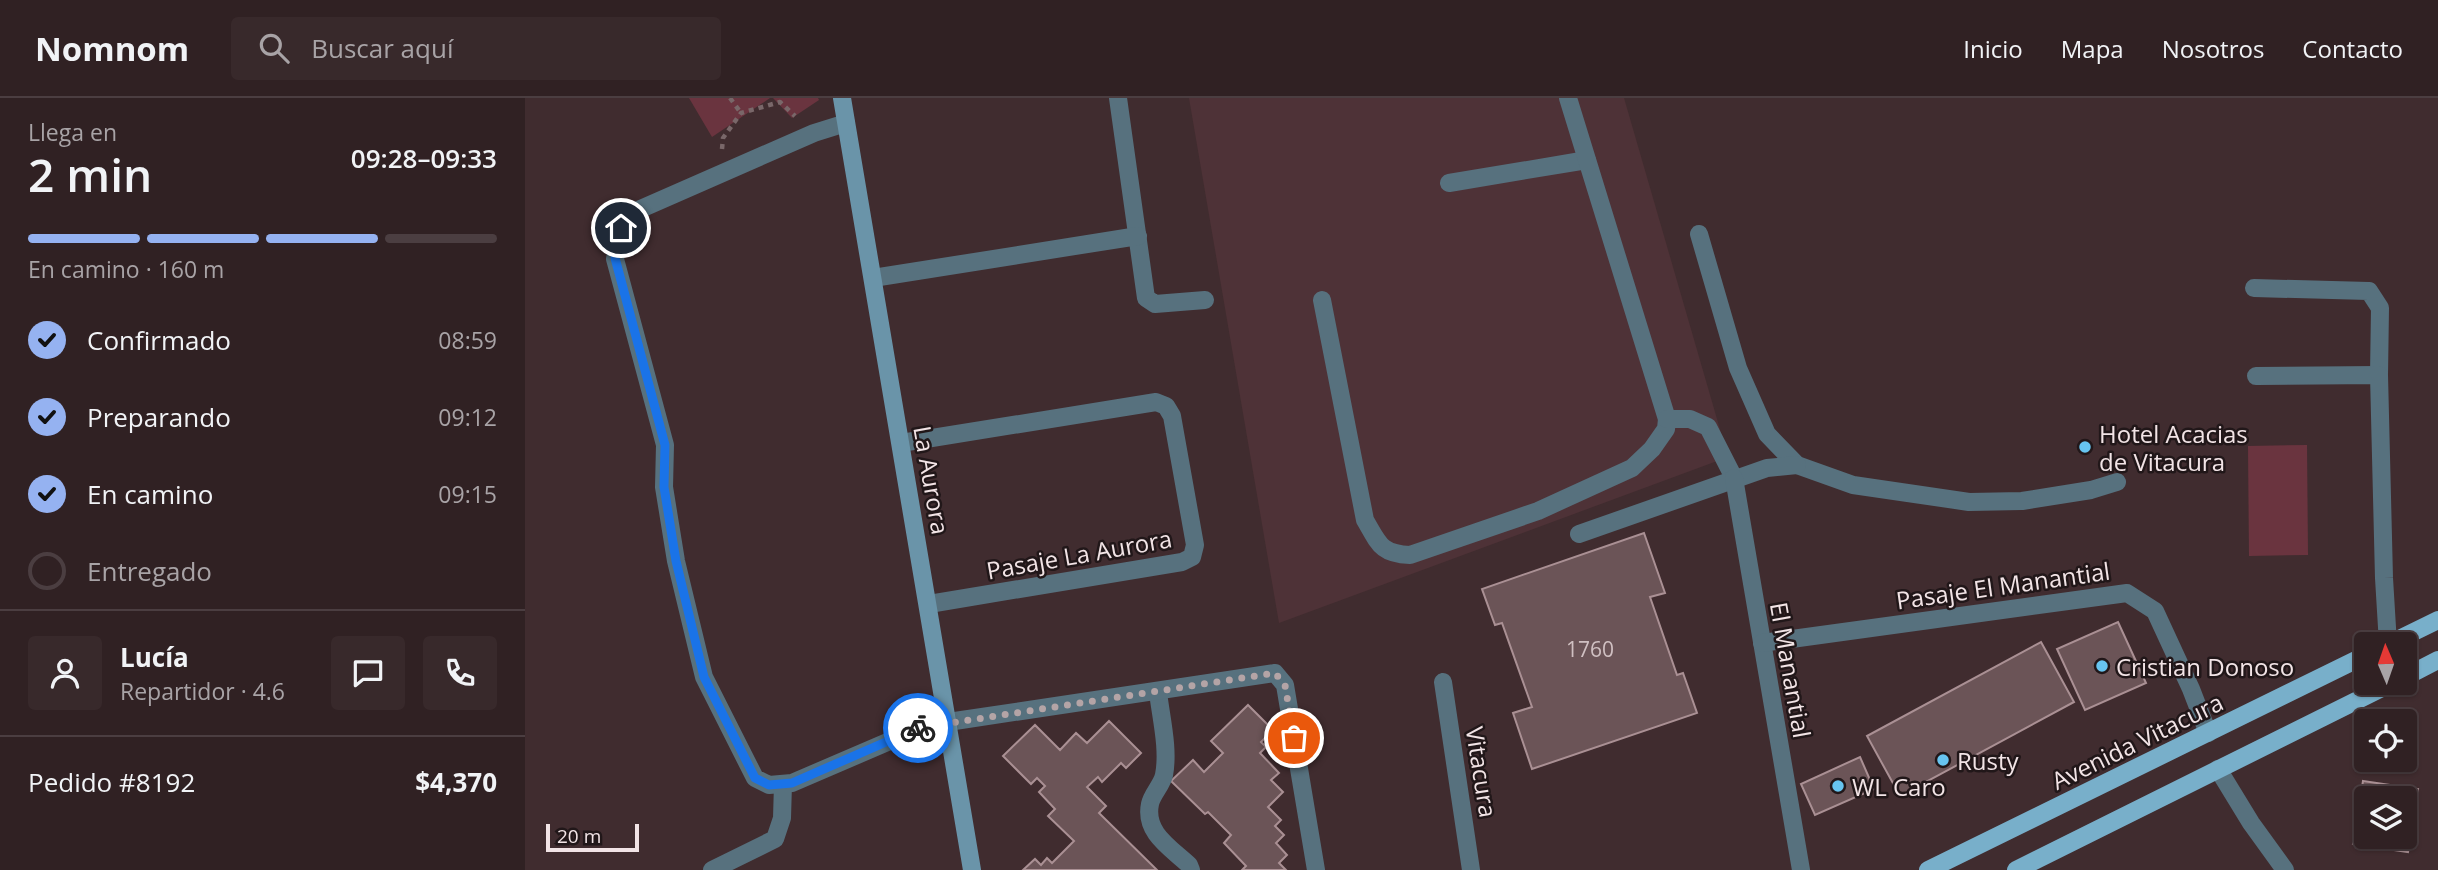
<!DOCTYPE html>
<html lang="es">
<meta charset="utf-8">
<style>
:root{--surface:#302123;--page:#38292b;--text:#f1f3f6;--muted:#a8a3a6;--line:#4b3e41;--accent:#95b2f1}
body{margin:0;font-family:"Open Sans",sans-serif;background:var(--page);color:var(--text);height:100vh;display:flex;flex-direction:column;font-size:26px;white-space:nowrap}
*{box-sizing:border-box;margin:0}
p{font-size:23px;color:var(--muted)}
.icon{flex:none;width:38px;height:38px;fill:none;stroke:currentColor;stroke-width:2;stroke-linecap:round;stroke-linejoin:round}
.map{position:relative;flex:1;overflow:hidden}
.drawer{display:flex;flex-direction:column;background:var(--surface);width:525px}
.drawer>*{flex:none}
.needle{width:46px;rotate:358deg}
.fabs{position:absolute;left:1829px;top:534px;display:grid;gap:14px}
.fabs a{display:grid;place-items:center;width:63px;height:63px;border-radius:7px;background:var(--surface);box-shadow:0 2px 5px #0004,0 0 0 2px var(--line);font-size:35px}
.scale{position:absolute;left:21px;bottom:18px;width:93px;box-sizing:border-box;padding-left:7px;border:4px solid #f2e4e6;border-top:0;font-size:19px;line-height:24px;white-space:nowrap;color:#f2e4e6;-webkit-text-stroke:5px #211719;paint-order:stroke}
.pin{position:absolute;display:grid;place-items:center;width:60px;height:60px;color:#fff;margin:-30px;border:4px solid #fff;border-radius:50%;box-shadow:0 2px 7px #0007}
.courier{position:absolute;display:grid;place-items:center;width:70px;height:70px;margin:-35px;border:5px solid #1a73e8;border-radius:50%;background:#fff;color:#222;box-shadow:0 2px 9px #0007}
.overview em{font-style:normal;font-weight:600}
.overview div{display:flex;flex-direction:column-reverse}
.overview{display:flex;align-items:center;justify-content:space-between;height:119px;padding:0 28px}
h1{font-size:46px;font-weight:600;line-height:52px}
.bar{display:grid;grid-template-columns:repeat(4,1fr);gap:10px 7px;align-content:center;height:84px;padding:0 28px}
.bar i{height:9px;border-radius:5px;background:var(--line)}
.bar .current{background:var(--accent)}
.bar p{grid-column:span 4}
.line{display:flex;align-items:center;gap:18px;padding:0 28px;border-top:2px solid var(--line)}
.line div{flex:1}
.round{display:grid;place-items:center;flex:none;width:74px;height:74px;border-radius:7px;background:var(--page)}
ol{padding:0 28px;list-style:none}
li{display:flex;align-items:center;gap:21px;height:77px}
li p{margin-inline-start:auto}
li .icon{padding:7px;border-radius:50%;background:var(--accent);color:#111;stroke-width:4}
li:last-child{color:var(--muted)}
li i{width:38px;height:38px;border:4px solid var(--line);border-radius:50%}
header{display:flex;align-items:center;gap:42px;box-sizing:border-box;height:98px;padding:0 35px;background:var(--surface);border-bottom:2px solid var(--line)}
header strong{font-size:33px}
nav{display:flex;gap:38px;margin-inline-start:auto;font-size:24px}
.search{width:490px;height:63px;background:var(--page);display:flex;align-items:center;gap:18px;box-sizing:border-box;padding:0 24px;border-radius:7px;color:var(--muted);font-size:26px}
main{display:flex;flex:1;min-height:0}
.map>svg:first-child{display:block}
</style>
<header>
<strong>Nomnom</strong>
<div class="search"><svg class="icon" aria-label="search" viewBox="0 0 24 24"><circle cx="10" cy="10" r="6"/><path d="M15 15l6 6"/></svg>Buscar aquí</div>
<nav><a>Inicio</a><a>Mapa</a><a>Nosotros</a><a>Contacto</a></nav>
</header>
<main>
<section class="drawer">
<div class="overview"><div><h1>2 min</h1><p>Llega en</p></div><em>09:28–09:33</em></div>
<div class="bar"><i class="current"></i><i class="current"></i><i class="current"></i><i></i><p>En camino · 160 m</p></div>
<ol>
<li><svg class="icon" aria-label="check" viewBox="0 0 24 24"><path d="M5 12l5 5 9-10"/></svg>Confirmado<p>08:59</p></li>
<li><svg class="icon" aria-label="check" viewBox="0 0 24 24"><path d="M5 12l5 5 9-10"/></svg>Preparando<p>09:12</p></li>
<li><svg class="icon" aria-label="check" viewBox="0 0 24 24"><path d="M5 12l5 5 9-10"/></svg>En camino<p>09:15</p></li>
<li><i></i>Entregado</li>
</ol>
<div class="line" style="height:126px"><a class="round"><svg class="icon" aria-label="person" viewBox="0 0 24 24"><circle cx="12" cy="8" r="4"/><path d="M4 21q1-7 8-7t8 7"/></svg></a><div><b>Lucía</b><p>Repartidor · 4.6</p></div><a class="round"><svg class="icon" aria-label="chat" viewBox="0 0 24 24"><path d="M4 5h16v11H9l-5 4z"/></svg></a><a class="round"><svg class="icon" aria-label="phone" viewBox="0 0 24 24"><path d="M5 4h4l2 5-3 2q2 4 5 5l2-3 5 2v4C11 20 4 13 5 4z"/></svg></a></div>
<div class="line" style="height:91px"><div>Pedido #8192</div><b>$4,370</b></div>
</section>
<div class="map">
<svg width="1913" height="772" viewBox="0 0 1913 772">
<rect width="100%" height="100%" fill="#402c2f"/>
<polygon fill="#4e3237" points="664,0 1099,0 1203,359 754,525"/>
<g fill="#6a343f">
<polygon points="164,0 245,0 187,39"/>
<polygon points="248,0 293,0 294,2 267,20"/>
<polygon points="1782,347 1783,457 1724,458 1723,348"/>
</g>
<g fill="#6b5457" stroke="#aa9094" stroke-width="2" fill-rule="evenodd">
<polygon points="1119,435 1140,495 1125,499 1152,577 1158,575 1172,615 1007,671 988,615 1007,609 977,525 970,527 957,491"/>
<polygon points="1593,524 1621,585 1560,612 1532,551"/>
<polygon points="1516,544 1549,604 1375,698 1342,638"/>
<polygon points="723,607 748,632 736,644 741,649 735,655 754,675 746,682 758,694 743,709 756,722 750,728 759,737 751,745 762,757 754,765 761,772 717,772 721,768 699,745 706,737 683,714 680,716 646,683 668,662 679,674 698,655 686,643"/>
<polygon points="584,623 616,655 601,670 596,665 577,684 573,679 562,689 581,708 574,715 632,772 498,772 510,761 516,767 522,760 527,765 549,743 523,718 530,711 514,694 520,688 512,680 506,686 478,658 510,627 535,652 551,635 562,645"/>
<polygon points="1335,659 1349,691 1290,717 1276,686"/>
<path d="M1838 683 1893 691 1883 754 1828 746ZM1841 700H1880V738H1841Z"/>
</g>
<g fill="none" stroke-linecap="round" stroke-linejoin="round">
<g stroke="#796769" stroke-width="4.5" stroke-dasharray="5 5" stroke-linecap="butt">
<polyline points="205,0 216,15"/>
<polyline points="197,51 198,40 216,15 255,4 270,18"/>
</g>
<g stroke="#57717e" stroke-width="18">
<polyline points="593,0 621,200 630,206 680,202"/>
<polyline points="924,85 1062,62"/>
<polyline points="1174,136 1213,270 1242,336 1272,367 1328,387 1444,404 1497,403 1566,392 1592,384"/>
<polyline points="348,180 613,138"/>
<polyline points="1729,190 1844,193 1855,210 1854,277"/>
<path d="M797 202 840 422C854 446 856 456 885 457L1013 413 1107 370 1127 351 1141 331 1142 321 1043 0"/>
<polyline points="1731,278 1854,277 1859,480 1863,546"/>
<polyline points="1142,321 1165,321 1183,329 1209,380"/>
<polyline points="1054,436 1242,370 1272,367"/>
<path d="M633 594C636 620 644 651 639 677 637 687 627 696 625 706 619 735 646 750 664 767L666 772"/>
<polyline points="423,624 750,575 760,587 791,772"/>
</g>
<g stroke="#57717e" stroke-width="18">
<polyline points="321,25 289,35 111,113 96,130 90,161 140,347 139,389 151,463 179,579 230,680 244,687 267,685 395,630 423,624"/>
<polyline points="376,345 631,304 641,308 647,318 670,447 667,459 657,464 404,506"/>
<polyline points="1209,380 1276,772"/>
<polyline points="1237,545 1602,495 1630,513 1666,591 1683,635"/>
<polyline points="918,584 946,772"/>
<polyline points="1693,671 1726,725 1760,772"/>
<polyline points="187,772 250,741 257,720 258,686"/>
</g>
<polyline stroke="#6a94a9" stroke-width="18" points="317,0 447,772"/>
<g stroke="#78afca" stroke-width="18">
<polyline points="1864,546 1913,522"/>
<polyline points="1880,579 1913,562"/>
<polyline points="1403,772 1841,557"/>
<polyline points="1491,772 1869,584"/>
</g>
</g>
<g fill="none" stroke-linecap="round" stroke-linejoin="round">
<polyline stroke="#b4a4a6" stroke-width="7" stroke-dasharray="0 12.6" points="393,630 750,575 760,587 769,640"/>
<polyline stroke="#1a73e8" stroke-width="9" points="96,130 90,160 140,347 139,389 151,463 179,579 230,680 244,687 267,685 393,630"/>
</g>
<g fill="#67c4f0" stroke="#211719" stroke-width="2.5">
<circle cx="1560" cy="349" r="7"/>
<circle cx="1577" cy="568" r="7"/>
<circle cx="1418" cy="662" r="7"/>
<circle cx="1313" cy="688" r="7"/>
</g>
<g text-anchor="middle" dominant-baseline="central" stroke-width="5" stroke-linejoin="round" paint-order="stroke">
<g font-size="21" fill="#d0c0c2">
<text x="1065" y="551">1760</text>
</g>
<g font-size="24" fill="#f2e4e6" stroke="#211719" text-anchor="start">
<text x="1574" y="335">Hotel Acacias<tspan x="1574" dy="28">de Vitacura</tspan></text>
<text x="1591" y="568">Cristian Donoso</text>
<text x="1432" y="662">Rusty</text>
<text x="1327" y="688">WL Caro</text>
</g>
<g font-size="24" fill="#f2e4e6" stroke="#211719">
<text transform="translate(407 382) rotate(80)">La Aurora</text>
<text transform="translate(554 456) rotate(-10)">Pasaje La Aurora</text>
<text transform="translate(1478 487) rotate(-8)">Pasaje El Manantial</text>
<text transform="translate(1266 572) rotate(80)">El Manantial</text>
<text transform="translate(1612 643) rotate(-26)">Avenida Vitacura</text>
<text transform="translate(957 674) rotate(81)">Vitacura</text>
</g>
</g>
</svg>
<div class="fabs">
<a><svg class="needle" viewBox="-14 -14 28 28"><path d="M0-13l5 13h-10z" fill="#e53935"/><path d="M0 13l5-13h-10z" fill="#a8a3a6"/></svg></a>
<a><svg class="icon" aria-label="locate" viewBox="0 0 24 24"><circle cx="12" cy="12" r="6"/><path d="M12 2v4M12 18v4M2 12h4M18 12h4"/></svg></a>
<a><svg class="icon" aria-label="layers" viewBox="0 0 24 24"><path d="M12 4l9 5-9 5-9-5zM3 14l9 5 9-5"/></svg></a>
</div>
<div class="scale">20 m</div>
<div class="pin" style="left:769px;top:640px;background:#ea580c"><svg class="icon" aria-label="bag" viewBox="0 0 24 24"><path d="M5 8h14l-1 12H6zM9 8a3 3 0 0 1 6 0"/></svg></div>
<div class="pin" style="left:96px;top:130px;background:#1f2937"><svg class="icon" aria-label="home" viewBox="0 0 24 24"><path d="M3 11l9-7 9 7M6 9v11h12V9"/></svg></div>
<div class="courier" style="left:393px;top:630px"><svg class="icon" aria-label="bike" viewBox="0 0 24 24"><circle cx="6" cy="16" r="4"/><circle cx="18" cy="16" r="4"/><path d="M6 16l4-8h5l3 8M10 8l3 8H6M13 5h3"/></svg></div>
</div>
</main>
